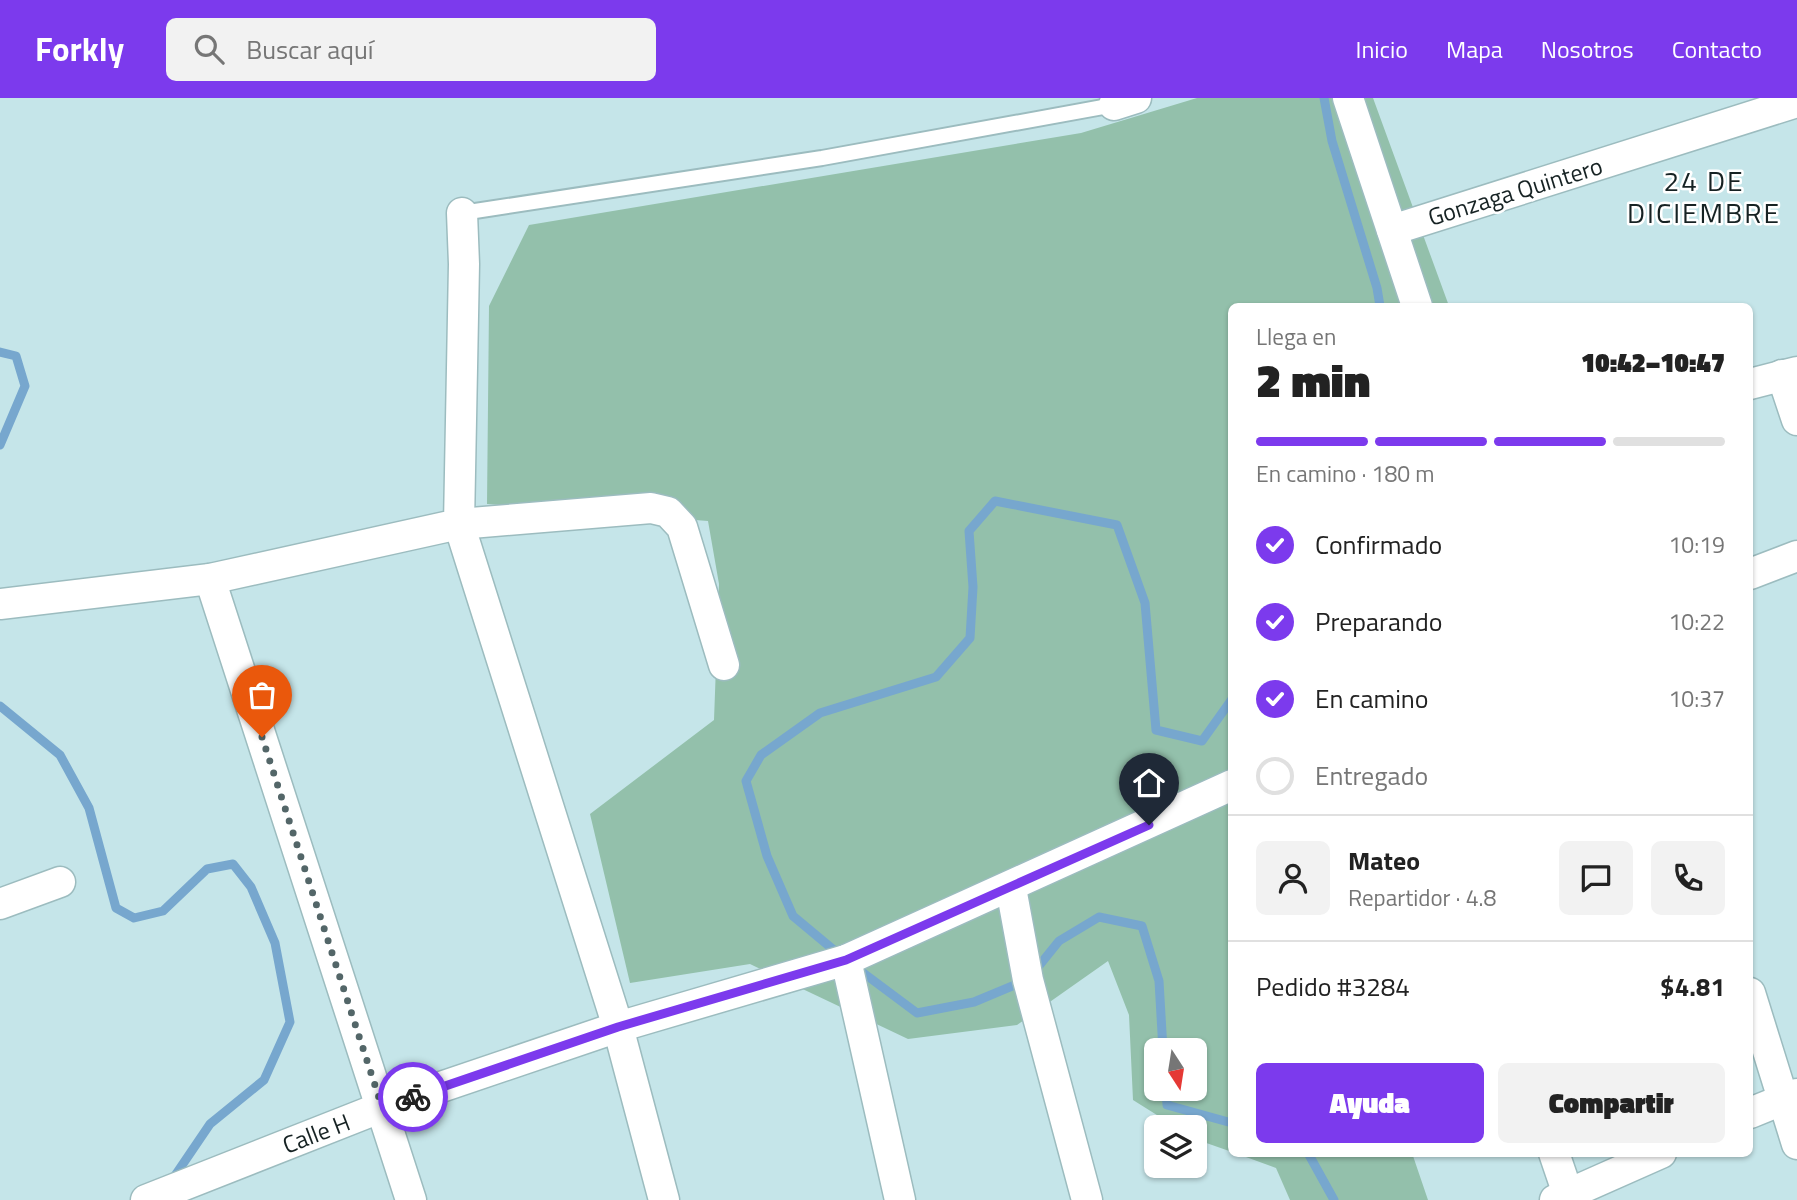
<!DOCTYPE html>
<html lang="es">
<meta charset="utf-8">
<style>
:root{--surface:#fff;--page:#f2f2f2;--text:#222;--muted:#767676;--line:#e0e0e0;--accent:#7c3aed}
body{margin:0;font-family:"Titillium Web",sans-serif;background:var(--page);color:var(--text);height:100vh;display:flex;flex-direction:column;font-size:26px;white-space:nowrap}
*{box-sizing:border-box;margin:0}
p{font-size:23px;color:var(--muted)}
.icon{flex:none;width:38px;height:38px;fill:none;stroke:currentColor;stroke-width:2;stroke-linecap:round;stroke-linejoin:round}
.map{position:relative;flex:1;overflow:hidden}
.sheet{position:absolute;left:1228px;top:205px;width:525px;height:854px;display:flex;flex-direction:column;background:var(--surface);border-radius:10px;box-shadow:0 2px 5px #0004}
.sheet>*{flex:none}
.needle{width:46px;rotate:168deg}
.controls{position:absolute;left:1144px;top:940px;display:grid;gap:14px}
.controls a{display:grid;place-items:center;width:63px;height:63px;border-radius:10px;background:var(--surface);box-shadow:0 2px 5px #0004;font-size:35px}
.pin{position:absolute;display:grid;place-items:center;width:60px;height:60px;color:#fff;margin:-72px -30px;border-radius:50% 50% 50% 0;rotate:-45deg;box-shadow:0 0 7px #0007}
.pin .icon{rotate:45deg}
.courier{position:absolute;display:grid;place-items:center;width:70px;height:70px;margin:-35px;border:5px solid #7c3aed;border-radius:50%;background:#fff;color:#222;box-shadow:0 2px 9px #0007}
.summary em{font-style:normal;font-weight:800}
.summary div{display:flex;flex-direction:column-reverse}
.summary{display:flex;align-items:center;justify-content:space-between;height:119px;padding:0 28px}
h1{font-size:46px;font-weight:800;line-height:52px}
.bar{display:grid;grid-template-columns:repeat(4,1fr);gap:10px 7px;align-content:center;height:84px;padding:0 28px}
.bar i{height:9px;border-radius:5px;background:var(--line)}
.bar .current{background:var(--accent)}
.bar p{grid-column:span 4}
.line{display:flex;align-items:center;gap:18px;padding:0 28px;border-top:2px solid var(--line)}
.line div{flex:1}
.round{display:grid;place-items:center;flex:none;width:74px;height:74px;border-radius:10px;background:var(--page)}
ol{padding:0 28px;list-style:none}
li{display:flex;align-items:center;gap:21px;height:77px}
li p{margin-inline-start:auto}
li .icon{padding:7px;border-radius:50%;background:var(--accent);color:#fff;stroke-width:4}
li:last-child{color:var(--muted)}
li i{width:38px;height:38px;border:4px solid var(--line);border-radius:50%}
.action{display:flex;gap:14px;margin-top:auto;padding:14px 28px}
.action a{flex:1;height:80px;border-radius:10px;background:var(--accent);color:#fff;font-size:28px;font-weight:800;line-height:80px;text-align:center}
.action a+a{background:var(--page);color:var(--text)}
header{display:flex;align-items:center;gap:42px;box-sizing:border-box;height:98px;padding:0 35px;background:var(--accent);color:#fff}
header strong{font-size:33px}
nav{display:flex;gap:38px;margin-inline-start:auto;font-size:24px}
.search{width:490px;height:63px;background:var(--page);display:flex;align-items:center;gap:18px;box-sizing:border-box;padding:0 24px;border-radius:10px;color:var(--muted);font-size:26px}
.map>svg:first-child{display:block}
</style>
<header>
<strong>Forkly</strong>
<div class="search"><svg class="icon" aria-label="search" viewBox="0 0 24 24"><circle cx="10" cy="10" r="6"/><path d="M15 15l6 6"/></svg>Buscar aquí</div>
<nav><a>Inicio</a><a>Mapa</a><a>Nosotros</a><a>Contacto</a></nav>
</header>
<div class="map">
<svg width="1797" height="1102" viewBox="0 0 1797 1102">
<rect width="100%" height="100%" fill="#c5e5e9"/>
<g fill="#93c0ab" fill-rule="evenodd">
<path d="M1197 0H1373L1449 208H1232V1054L1195 1041V1029H1176L1133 1002 1129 917 1108 863 1017 927 908 941 750 866 630 885 590 716 714 622 719 486 708 423 487 406 489 208 529 127 1081 35ZM1157 952H1195V990H1157Z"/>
<polygon points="1235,1055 1412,1055 1428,1102 1290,1102 1276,1070"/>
</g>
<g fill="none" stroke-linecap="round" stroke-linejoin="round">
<g stroke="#77a7ce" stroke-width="9">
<polyline points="1324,0 1332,43 1377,190 1380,208"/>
<polyline points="0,254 16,258 25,288 0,347"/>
<polyline points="0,608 60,657 89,710 116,810 134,820 163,813 207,771 233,766 251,789 275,845 290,924 264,982 210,1026 172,1082"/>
<polyline points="841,858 793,818 767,758 746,683 761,657 820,615 936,579 970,540 973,489 969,433 995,403 1117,427 1145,505 1156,632 1202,643 1232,601"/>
<polyline points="858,871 917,915 974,904 1024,883"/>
<polyline points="1034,874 1059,843 1099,819 1142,828 1159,883 1163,952"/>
<polyline points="1166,990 1167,1007 1232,1025"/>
<polyline points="1308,1055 1334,1102"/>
</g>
<g stroke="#9cbcbf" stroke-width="18">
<polyline id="lane" points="462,115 822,60 1114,7"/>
</g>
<g stroke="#9cbcbf" stroke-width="33">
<g id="street">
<polyline points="1348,0 1417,208"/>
<polyline points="1114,7 1136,0"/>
<polyline points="1392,132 1797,4"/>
<polyline points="1782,277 1797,322"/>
<polyline points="1750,286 1797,274"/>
<polyline points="1750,476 1797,458"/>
<polyline points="210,481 411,1102"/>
<polyline points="0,506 210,481 459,426 464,166 462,115"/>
<polyline points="1011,790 1028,882 1087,1102"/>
<polyline points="0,806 60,784"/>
<polyline points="846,862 900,1102"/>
<polyline points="1750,895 1797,1046"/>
<polyline points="1750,1015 1797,996"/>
<polyline points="1554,1055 1570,1102"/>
<polyline points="146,1102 382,1009 618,929 846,862 1232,687"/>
<polyline points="664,1102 618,929 459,426 651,410 668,414 682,429 724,567"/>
<polyline points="1555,1102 1661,1055"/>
</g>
</g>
<use href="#lane" stroke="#fff" stroke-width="14"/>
<use href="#street" stroke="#fff" stroke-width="30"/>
</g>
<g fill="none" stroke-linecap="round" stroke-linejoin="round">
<polyline stroke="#536668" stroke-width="7" stroke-dasharray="0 12.6" points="262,639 382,1009 413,999"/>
<polyline stroke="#7c3aed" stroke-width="9" points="413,999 618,929 846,862 1149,727"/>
</g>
<g text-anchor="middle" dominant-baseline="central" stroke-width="5" stroke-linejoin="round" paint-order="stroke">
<g font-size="24" fill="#162223" stroke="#fff">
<text transform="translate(1515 93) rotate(-17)">Gonzaga Quintero</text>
<text transform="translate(316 1035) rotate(-21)">Calle H</text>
</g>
<g font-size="28" letter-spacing="2" fill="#162223" stroke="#fff">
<text x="1704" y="82">24 DE<tspan x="1704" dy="32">DICIEMBRE</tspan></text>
</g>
</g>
</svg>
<div class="controls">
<a><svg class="needle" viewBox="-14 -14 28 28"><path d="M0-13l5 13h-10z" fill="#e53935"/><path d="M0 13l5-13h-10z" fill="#767676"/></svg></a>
<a><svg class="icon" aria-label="layers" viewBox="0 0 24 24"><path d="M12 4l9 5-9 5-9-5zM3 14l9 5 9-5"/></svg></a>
</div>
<div class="pin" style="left:262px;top:639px;background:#ea580c"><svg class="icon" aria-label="bag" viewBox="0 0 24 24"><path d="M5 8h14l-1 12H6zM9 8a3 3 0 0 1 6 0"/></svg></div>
<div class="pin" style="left:1149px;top:727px;background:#1f2937"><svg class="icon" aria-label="home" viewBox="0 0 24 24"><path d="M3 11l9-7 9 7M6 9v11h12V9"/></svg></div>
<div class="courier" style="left:413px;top:999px"><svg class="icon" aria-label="bike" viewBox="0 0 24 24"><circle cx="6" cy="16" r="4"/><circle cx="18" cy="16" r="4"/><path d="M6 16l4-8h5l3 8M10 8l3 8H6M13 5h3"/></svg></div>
<section class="sheet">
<div class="summary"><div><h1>2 min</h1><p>Llega en</p></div><em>10:42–10:47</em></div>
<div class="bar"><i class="current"></i><i class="current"></i><i class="current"></i><i></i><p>En camino · 180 m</p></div>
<ol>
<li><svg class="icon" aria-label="check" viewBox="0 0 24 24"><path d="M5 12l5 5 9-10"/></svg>Confirmado<p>10:19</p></li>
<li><svg class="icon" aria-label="check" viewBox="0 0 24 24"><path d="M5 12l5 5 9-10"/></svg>Preparando<p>10:22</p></li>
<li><svg class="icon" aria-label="check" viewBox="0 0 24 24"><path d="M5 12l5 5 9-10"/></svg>En camino<p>10:37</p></li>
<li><i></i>Entregado</li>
</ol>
<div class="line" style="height:126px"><a class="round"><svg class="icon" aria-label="person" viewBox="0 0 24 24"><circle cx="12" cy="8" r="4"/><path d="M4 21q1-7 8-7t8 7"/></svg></a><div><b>Mateo</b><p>Repartidor · 4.8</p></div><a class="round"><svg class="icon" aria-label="chat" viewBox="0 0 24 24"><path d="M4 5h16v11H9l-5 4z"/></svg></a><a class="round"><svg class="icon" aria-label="phone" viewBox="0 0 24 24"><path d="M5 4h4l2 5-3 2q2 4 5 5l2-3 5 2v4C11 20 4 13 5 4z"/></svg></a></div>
<div class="line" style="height:91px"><div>Pedido #3284</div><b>$4.81</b></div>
<div class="action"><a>Ayuda</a><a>Compartir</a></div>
</section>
</div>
